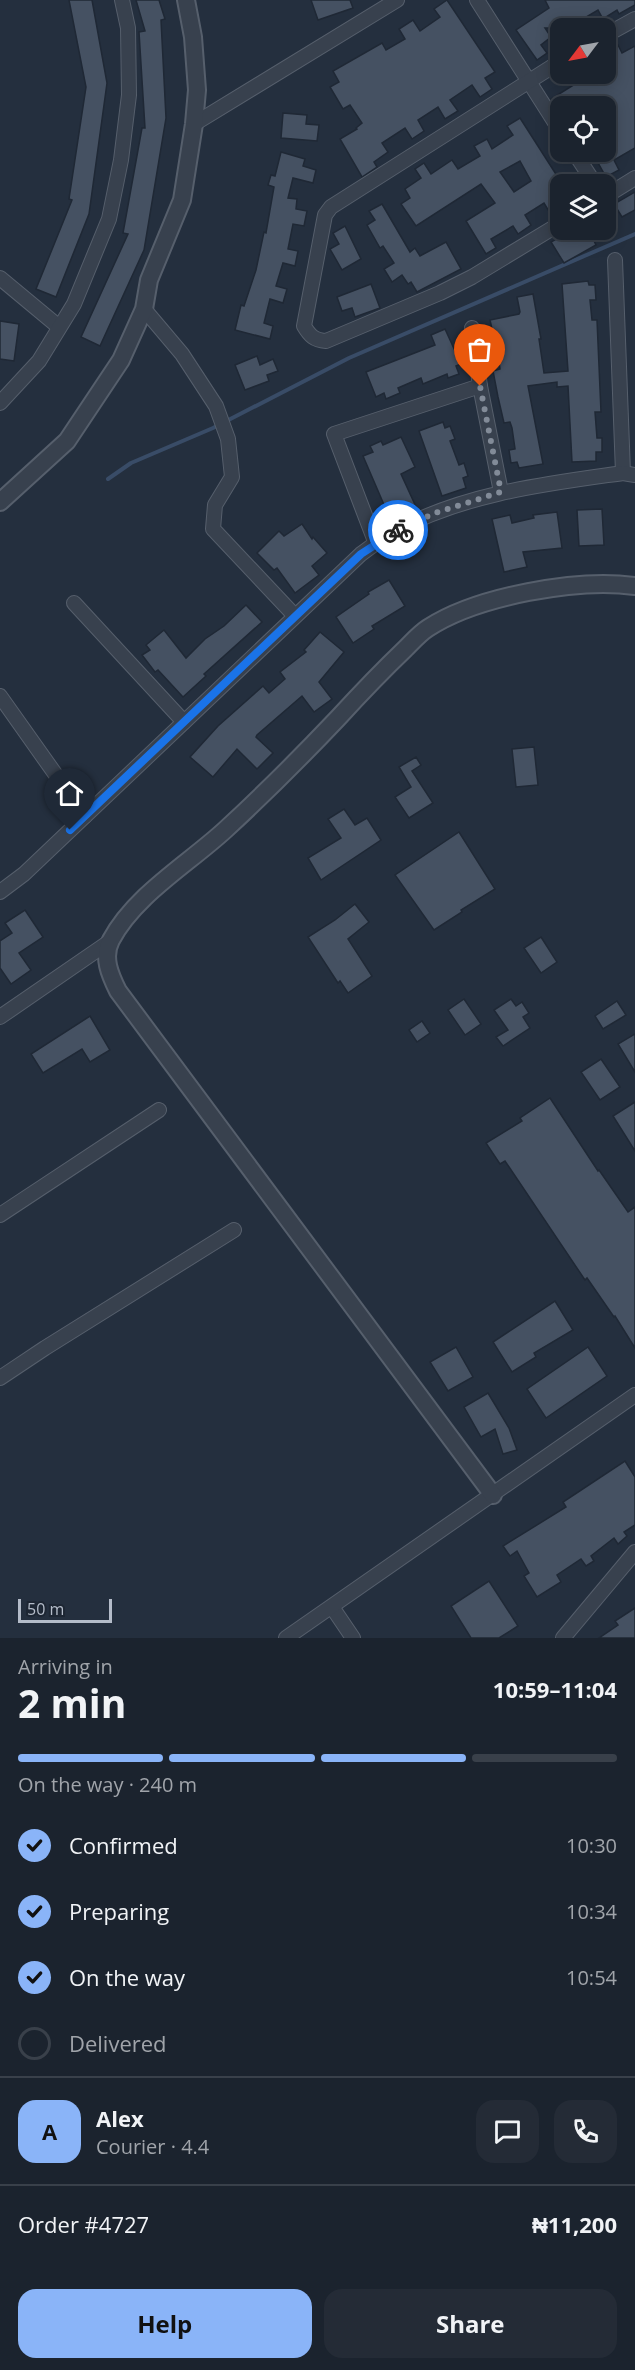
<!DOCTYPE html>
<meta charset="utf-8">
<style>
:root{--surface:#1b232e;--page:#242b36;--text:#f1f3f6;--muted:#a0a4aa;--line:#39404a;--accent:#8ab4f8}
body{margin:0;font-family:"Open Sans",sans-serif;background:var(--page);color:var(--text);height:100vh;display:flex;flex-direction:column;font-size:22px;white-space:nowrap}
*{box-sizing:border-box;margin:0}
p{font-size:20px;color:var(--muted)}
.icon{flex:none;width:33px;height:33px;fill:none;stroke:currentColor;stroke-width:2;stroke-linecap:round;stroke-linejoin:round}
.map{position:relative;height:1638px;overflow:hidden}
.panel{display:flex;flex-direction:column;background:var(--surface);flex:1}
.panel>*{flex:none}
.needle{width:39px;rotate:238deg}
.controls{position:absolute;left:550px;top:18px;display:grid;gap:12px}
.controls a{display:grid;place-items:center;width:66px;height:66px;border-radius:12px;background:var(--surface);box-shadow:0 3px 15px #0003,0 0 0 2px var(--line);font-size:30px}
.scale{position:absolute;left:18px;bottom:15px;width:94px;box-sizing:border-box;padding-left:6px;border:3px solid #b4bcc9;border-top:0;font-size:16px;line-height:21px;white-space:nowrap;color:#b4bcc9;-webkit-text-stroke:4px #1d2633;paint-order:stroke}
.pin{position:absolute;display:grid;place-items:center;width:51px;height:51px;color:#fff;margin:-62px -26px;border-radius:50% 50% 50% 0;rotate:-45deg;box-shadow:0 0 6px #0007}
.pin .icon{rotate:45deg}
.courier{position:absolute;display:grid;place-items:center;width:60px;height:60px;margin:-30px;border:4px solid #1a73e8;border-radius:50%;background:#fff;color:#222;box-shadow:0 2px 8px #0007}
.head em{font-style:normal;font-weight:700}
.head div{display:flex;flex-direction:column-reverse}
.head{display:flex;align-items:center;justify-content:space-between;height:102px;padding:0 18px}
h1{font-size:39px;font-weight:700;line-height:45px}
.bar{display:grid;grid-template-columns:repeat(4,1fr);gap:9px 6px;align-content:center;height:72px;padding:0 18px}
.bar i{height:8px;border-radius:4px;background:var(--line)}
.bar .current{background:var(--accent)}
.bar p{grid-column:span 4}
.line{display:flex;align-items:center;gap:15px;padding:0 18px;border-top:2px solid var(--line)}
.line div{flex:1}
.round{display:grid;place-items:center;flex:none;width:63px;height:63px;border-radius:18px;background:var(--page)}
ol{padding:0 18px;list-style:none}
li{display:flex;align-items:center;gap:18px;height:66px}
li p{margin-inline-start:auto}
li .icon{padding:6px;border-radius:50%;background:var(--accent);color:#111;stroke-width:4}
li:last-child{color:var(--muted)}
li i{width:33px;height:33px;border:3px solid var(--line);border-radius:50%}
.primary-button{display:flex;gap:12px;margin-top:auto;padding:12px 18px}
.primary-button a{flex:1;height:69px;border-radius:18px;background:var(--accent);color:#111;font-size:24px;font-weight:700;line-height:69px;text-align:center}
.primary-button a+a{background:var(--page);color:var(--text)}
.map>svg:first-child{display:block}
</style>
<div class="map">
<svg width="635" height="1638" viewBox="0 0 635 1638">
<rect width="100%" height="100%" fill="#242f3e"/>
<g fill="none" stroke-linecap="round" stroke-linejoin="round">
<polyline stroke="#394c67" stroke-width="4" points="108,479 131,463 213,428 349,358 635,234"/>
</g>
<g fill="#455162" stroke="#1f2835" stroke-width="1.5" fill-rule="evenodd">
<polygon points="69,0 92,0 107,83 89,214 56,297 36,289 72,200 69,199 86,87"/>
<polygon points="136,0 159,0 165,19 161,20 166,118 144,250 100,346 81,337 128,234 123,233 142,128 145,128 139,32 145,31"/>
<polygon points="311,0 350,0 353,8 318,20"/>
<polygon points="447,0 495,72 485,78 492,89 480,97 472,85 450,100 458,111 445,119 438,107 418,120 424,131 412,139 405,128 382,143 388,152 374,162 377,167 362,177 340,139 357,129 356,128 362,123 350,105 343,109 330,87 339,82 333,71 382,43 386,50 405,39 399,29 413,20 420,31 440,17 434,9"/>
<polygon points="545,0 635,0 635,5 619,14 617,10 603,19 598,10 576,23 579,28 545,28 551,37 541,45 547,53 537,60 516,30 549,8"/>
<polygon points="618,45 622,53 635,46 635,148 614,160 619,170 606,177 592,152 606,152 606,106 555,106 551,99 591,74 606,74 606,52"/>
<polygon points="283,113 307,115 306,124 319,125 317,141 281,138"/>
<path d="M520 118 561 182V207L550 213 544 203 525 215 531 225 518 234 513 226 491 239 496 248 486 254 466 221 495 203 481 184 416 226 401 204 410 198 405 189 421 178 415 169 424 163 431 174 452 160 458 169 480 156 474 146 487 139 492 149 513 135 507 126ZM520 161 531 181 514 192 500 172Z"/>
<polygon points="281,152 305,159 303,166 316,170 313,183 293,178 288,198 297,199 296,209 307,211 304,226 293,224 288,249 298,251 295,266 283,263 276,286 287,289 283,303 270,299 264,323 273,326 270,339 235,330 241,305 244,306 256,270 264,232 266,233 274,187 268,185 271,175 275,176"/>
<polygon points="635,192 635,210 622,217 614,204"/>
<polygon points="382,204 410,252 415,248 420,256 446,242 461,269 417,292 411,282 408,284 402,275 392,282 384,269 394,263 383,246 380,248 367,225 375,220 369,211"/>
<polygon points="345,226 361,259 342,270 330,249 339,244 333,233"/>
<polygon points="572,230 579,237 589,231 596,245 564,263 551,242"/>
<polygon points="588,281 589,285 595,285 596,300 590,300 592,320 597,320 601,412 595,412 597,438 602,438 602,452 596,452 596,461 572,462 568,386 557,387 557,382 528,386 543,464 519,468 517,462 511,463 509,450 515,449 512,428 510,422 504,423 498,397 493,371 500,369 497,348 495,342 488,343 486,330 492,329 490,320 519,314 520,312 517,297 533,294 541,339 539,339 544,373 568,371 562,284"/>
<polygon points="371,284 380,308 355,317 352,308 342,311 337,297"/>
<polygon points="0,321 19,324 14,361 0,359"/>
<polygon points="445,329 461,364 456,366 459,374 448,378 447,374 423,384 421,378 398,388 400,393 386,399 384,393 376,397 366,372 435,345 431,335"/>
<polygon points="257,356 260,365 273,359 278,371 267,375 269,381 245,390 235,365"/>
<polygon points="443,422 445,428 450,426 455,439 450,441 459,465 464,463 468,476 463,478 466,488 442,496 419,431"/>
<polygon points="401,437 415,467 401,474 417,509 391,521 363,456 373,452 370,446 381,441 383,445"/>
<polygon points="602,509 604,545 579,546 577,510"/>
<polygon points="557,512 562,548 523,552 527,567 504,572 492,519 510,515 512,523 534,518 533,515"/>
<polygon points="302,524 312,539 313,537 327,553 312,566 319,575 295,593 277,568 274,570 257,553 279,531 284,536"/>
<polygon points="389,580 405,606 372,626 374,629 353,643 336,617 369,594 368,592"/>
<polygon points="246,605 262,622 204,674 206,676 183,697 158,670 155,672 142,655 150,650 146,645 164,630 186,658 205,639 224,626"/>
<polygon points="320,632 344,652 319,682 332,699 314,712 302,696 257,735 256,737 273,753 257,769 237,749 213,777 190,757 218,726 263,686 269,693 285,679 280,672 306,652 304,650"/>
<polygon points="534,747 538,785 516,787 512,749"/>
<polygon points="416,757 421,765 412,771 433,803 409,818 395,797 411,787 399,767"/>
<polygon points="344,809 355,825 367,818 381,840 321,880 308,858 341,838 328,819"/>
<polygon points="459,832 495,889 461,910 462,912 434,930 395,875"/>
<polygon points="355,904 369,922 348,939 372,976 348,993 340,981 338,983 308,937 335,920"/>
<polygon points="25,910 43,937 19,953 31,970 11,984 0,968 0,941 12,933 5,923"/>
<polygon points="541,937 557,962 541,973 524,948"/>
<polygon points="464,999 481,1024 465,1035 448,1010"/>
<polygon points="511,999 516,1006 522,1002 529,1013 523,1017 530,1028 503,1046 496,1037 508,1030 494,1010"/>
<polygon points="617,1001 626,1015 603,1029 595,1016"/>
<polygon points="90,1016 110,1050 90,1062 82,1049 43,1073 31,1054"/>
<polygon points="422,1021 430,1033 417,1042 409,1030"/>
<polygon points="635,1034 635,1072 618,1044"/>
<polygon points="601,1059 620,1087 600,1100 581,1072"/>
<polygon points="550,1098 598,1171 599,1170 628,1212 635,1207 635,1348 615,1316 614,1317 587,1278 585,1280 505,1161 500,1164 486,1143 522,1121 520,1118"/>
<polygon points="635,1102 635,1151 613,1116"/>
<polygon points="555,1301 573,1330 534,1353 536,1357 512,1372 493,1342"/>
<polygon points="456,1347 473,1377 448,1391 430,1362"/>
<polygon points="588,1347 607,1376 546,1418 527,1389"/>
<polygon points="488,1393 509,1428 517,1450 503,1454 495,1429 481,1437 464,1407"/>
<polygon points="625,1461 635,1477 635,1525 624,1532 627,1536 618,1544 614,1538 591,1556 594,1561 586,1566 581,1559 557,1575 561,1582 537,1597 524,1576 529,1573 517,1551 510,1556 503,1546 566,1507 563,1502"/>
<polygon points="489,1581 518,1626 499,1638 471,1638 451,1606"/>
<polygon points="635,1608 635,1638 599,1638 618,1625 615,1621"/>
</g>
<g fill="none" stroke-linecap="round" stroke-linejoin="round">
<g stroke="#565f6c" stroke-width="16">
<g id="minor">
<polyline points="477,0 561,132"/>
<polyline points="606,35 635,19"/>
<path d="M561 61 331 207 325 215 304 326C310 336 314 340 326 341L440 293 472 277 561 223"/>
<polyline points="194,124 397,0"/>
<polyline points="574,152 595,184"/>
<polyline points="606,196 635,178"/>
<polyline points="615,260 623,473"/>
<polyline points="0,278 59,327"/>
<polyline points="144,309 182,354 216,406 228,439 232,477 215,505 213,529 295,616"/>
<polyline points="472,328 480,386 501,492"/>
<polyline points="0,403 39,361 74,304 109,219 121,160 129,95 128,28 122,0"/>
<polyline points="376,544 334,434 480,386"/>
<polyline points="74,603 184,722"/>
<polyline points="0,696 85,816"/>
<path d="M0 892 24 874 361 554C372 546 383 537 395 531 466 493 545 484 623 473L635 475"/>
<polyline points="0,1017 109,942"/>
<polyline points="0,1215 159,1110"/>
<polyline points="0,1378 45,1348 234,1230"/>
<polyline points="332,1607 353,1638"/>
<polyline points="286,1638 635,1395"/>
<polyline points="563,1638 635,1552"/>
</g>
</g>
<g stroke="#565f6c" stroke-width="20">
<g id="tertiary">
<polyline points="0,502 67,441 121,360 144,309 149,280 182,200 194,124 197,90 193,37 186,0"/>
<path d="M493 1495 118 991C110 975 102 957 111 940 135 895 188 864 225 830 264 794 302 756 338 718 360 694 382 671 405 649 412 642 420 633 428 628 477 596 578 578 635 586"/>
</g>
</g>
<use href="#minor" stroke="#38414e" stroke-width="14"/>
<use href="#tertiary" stroke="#38414e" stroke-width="16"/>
</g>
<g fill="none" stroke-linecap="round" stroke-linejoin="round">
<polyline stroke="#828b98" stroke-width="6" stroke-dasharray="0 10.8" points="398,530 435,513 501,492 480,386"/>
<polyline stroke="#1a73e8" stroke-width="8" points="70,830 361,554 398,530"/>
</g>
</svg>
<div class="controls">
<a><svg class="needle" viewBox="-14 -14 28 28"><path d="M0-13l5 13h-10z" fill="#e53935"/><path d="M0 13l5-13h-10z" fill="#a0a4aa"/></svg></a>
<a><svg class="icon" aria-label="locate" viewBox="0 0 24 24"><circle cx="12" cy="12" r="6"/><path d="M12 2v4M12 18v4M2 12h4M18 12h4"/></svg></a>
<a><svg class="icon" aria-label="layers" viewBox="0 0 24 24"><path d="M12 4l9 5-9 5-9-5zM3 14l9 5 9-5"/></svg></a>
</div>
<div class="scale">50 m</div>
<div class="pin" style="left:480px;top:386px;background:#ea580c"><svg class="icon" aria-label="bag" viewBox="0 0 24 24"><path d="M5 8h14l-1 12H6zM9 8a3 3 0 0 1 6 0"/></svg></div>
<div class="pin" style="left:70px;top:830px;background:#1f2937"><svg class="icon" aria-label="home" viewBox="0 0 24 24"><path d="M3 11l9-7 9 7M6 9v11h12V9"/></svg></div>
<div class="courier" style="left:398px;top:530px"><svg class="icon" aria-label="bike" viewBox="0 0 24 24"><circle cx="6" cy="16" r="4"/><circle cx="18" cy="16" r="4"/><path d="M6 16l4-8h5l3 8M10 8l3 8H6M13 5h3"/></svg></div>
</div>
<section class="panel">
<div class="head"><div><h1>2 min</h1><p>Arriving in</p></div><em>10:59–11:04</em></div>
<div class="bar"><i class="current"></i><i class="current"></i><i class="current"></i><i></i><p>On the way · 240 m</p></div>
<ol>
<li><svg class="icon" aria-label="check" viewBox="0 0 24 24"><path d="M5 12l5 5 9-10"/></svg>Confirmed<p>10:30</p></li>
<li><svg class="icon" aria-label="check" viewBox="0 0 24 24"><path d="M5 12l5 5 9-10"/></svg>Preparing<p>10:34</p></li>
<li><svg class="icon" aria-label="check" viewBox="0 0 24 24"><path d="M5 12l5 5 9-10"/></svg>On the way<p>10:54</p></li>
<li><i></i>Delivered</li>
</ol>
<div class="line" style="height:108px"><b class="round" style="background:var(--accent);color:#111">A</b><div><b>Alex</b><p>Courier · 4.4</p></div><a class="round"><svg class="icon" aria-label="chat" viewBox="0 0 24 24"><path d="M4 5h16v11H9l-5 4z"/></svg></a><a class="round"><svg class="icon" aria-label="phone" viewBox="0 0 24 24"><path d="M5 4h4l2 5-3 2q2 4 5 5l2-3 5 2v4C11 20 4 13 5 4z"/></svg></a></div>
<div class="line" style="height:78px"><div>Order #4727</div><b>₦11,200</b></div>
<div class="primary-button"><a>Help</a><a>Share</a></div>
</section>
